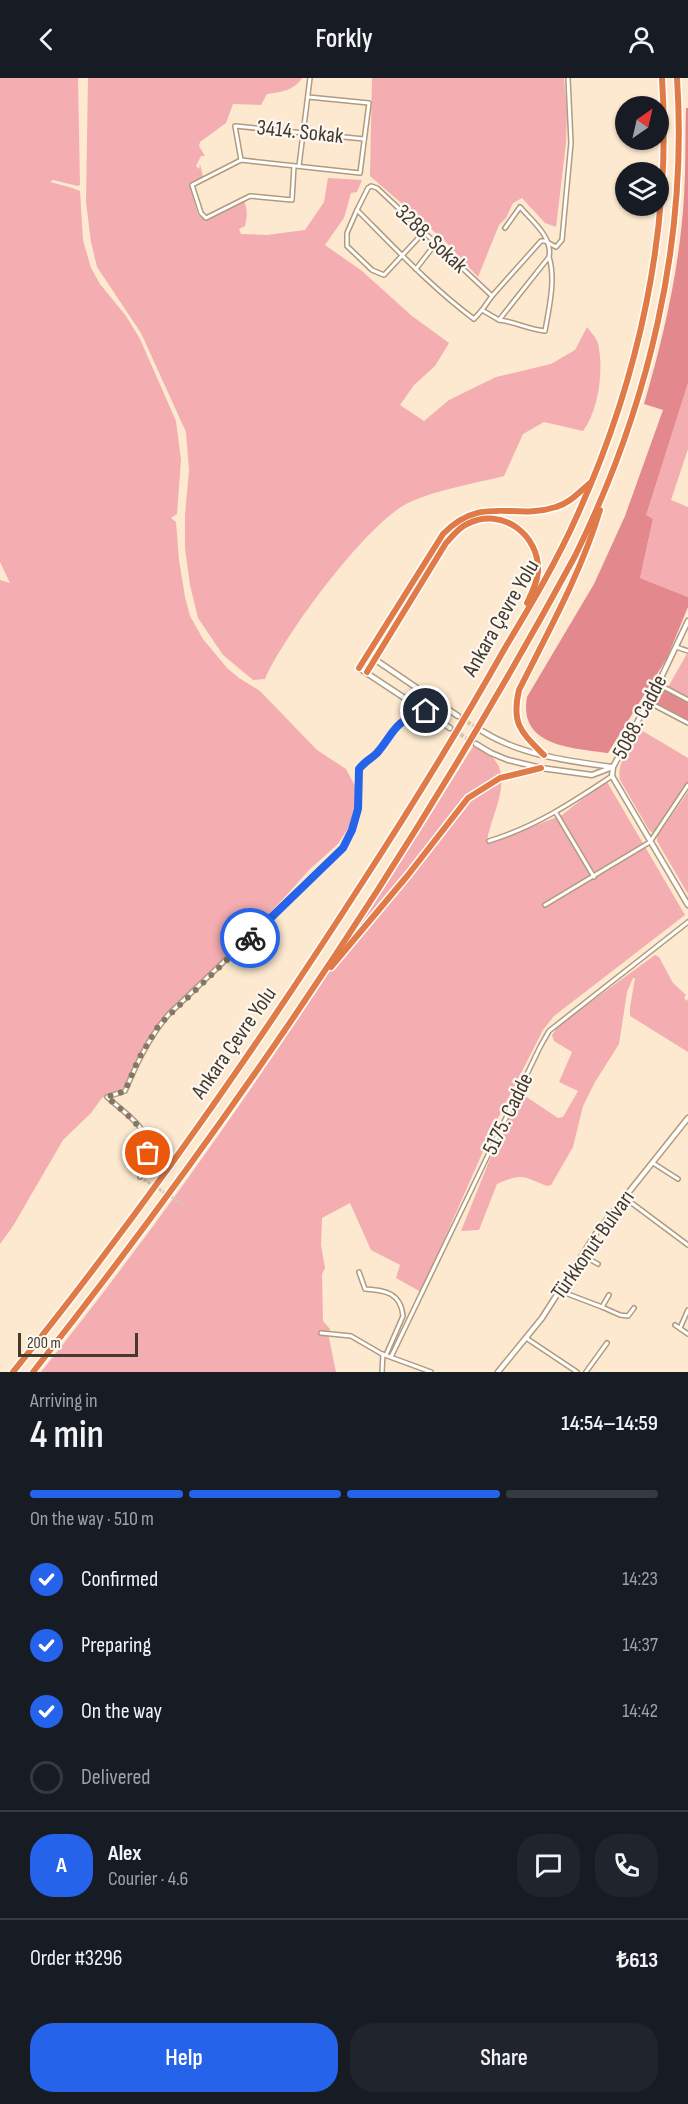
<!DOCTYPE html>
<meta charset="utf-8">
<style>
:root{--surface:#171b24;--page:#20242c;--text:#f1f3f6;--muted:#9ea1a6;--line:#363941;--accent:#2563eb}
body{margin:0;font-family:"Sofia Sans Condensed",sans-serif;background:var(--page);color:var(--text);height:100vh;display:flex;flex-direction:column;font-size:22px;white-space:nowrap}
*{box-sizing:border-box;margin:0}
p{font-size:20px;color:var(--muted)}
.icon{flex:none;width:33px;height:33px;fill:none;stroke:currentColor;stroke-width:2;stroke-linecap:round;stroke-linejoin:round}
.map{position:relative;height:1294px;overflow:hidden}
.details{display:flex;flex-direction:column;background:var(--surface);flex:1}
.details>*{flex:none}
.needle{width:39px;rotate:34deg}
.controls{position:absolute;left:615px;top:18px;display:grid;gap:12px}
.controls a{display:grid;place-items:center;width:54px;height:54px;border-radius:50%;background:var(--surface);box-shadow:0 2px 4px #0004;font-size:30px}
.scale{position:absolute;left:18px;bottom:15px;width:120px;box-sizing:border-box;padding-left:6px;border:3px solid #433a2d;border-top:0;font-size:16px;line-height:21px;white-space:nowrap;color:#433a2d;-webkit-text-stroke:4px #fdf8f2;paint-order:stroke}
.pin{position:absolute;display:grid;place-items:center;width:51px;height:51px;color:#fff;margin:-26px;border:3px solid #fff;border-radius:50%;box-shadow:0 2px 6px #0007}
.courier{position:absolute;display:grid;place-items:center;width:60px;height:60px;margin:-30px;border:4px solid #2563eb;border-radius:50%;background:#fff;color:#222;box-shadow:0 2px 8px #0007}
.head em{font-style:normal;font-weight:600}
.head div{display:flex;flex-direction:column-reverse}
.head{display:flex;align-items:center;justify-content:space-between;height:102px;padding:0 30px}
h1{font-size:39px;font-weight:600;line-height:45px}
.bar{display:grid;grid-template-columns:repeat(4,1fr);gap:9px 6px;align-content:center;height:72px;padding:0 30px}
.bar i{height:8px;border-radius:4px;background:var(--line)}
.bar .active{background:var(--accent)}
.bar p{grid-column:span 4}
.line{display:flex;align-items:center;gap:15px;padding:0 30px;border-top:2px solid var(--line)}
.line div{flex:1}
.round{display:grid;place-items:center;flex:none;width:63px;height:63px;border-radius:24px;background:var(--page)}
ol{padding:0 30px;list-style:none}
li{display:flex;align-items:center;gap:18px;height:66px}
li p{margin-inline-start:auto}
li .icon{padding:6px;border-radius:50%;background:var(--accent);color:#fff;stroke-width:4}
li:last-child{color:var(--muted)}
li i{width:33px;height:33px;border:3px solid var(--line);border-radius:50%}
.cta{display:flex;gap:12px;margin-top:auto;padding:12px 30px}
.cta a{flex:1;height:69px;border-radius:24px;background:var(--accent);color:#fff;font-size:24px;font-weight:600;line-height:69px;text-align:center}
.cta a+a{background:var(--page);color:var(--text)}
header{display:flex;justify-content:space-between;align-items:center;height:78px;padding:0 30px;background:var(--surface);font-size:27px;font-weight:600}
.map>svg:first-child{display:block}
</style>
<header><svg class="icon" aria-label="back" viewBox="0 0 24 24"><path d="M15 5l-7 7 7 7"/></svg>Forkly<svg class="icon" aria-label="person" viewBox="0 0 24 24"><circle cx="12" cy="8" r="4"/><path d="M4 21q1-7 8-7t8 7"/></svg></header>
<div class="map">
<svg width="688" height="1294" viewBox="0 0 688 1294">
<rect width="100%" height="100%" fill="#fce9cf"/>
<g fill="#f4adb0">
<polygon points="0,0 78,0 80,107 78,108 53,102 50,104 69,109 80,113 83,162 91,190 100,206 126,238 140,261 176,343 181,382 177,436 171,440 176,444 179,482 185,519 190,538 203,561 227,590 239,600 260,613 317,672 346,691 355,708 357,717 352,744 338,766 310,791 253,854 156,951 143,969 127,1006 117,1015 109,1016 102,1020 91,1035 63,1062 13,1148 0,1166 0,502 10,505 0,484"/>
<path d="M88 0H302C294 13 280 14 267 16L261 27 233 26 226 45 200 64 199 68 205 78H201L196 88 199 91 200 86 203 99 189 105 198 137 207 142 244 123C248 131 247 140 245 148L239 151 241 156 267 157 305 152 324 124 328 100 362 102 357 114 351 115 344 140 325 167 362 193 412 238 449 265 435 288 414 307 400 327 424 343 449 322 496 299 551 286 575 272 587 249C591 254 596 260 598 265 604 292 599 331 583 353L544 344 523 356 504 398C473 406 439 411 410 424 368 443 284 557 265 601L253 602 223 577 198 540 190 507 185 470V437L189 392 186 354 141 255 97 189 91 164 86 124Z"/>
<polygon points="372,0 564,0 567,34 566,65 556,149 545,145 522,120 513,125 506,140 499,147 478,199 445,163 370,98"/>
<polygon points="688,305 688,371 671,422 688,429 688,519 640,500 653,441 645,438"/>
<polygon points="688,574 688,619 668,609"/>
<path d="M641 652 688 680V706L654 756 649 752 620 702C616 683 632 667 641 652Z"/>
<path d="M474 667C480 671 489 675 494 681 513 703 490 739 487 764H493L562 737 604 704H607L685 837 554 938 543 952 496 1044 421 1214 396 1200 400 1187 371 1172 350 1125 322 1140 321 1167 325 1190 322 1196 323 1243 330 1251 329 1260 336 1294H41C200 1096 340 883 474 667Z"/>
<polygon points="688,714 688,816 657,763 657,758"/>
<path d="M655 877 659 879 673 905 686 917 684 920 687 923 688 921V974L630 938V929L635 900H633L627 914 619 966 595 1004 583 1028 573 1069 551 1107 547 1108C522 1098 522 1095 497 1106L479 1152 461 1153 499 1059 522 1016 558 1040 563 1039 578 1013 559 1004 572 974 554 963 552 957 559 947Z"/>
</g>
<g fill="#e3888d">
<path d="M686 30H688V305L646 437 653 441 640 500 688 519V529L667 580 608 675C574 670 518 669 527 619L594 506 625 438 663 332 644 326C664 258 680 188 684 118 686 88 685 59 686 30Z"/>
<polygon points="663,613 667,613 688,624 688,644 656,627"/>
</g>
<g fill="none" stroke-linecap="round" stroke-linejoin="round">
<polyline stroke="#d7c6af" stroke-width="3" stroke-dasharray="3 1.5" stroke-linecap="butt" points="140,1099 187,1129"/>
<g stroke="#d7c6af" stroke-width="4" stroke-dasharray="4 2" stroke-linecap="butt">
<polyline points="462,641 479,651"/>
<polyline points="450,650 476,666"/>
</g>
<g stroke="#b19b7c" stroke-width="6">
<g id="minor">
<polyline points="241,82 360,95 369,25 308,19"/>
<polyline points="241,82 192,107 201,135 206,140 250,118 292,122 294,88"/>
<polyline points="241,82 235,48 364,61"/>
<polyline points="299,88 310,0"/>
<polyline points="357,132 347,155 347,168 372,192 384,197 424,154"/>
<path d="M505 150 520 129C532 143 553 159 549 179L499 242C516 244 527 251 545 253 549 230 556 201 549 179"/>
<polyline points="416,191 436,165"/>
<path d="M492 218 377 110 371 108 368 110 357 132C395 170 431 209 474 241L482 232 499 242"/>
<polyline points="482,232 492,218 541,163 545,163 556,169 562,162 571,65 568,0"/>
<polyline points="676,569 688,573"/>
<polyline points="658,606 688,622"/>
<polyline points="648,624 688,645"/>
<polyline points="556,735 594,799"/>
<path d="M489 763C535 749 573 724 612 698"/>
<polyline points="545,827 650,764 688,707"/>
<polyline points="653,1085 678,1101"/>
<path d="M140 1099C141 1089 147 1081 148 1071 150 1050 121 1032 107 1019L125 1013C137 985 149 959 169 936L343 770 352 751 358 731 359 691 379 673 396 649 404 642 423 637 426 633"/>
<polyline points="625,1120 688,1167"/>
<polyline points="582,1177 598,1186"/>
<path d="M359 1194 365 1211C385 1212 401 1215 403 1238L386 1277"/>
<polyline points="560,1213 602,1229 609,1217"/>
<polyline points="602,1229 620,1237 628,1238 634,1230"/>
<polyline points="675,1247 688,1256"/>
<polyline points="680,1250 688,1232"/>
<polyline points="321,1255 351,1258 382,1276 431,1294"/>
<polyline points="526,1260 577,1294"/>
<polyline points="391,1279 540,969 549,953 688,844"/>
<polyline points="382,1294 383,1276"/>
<polyline points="586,1294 607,1265"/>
</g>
</g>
<g stroke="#b19b7c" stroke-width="7">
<g id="tertiary">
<polyline points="688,543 658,606 613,689 612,698 688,827"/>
<polyline points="367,576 458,638"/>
<polyline points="359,590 450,650"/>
<path d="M482 653C520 677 568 683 612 689"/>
<polyline points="476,666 491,675 508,682 541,690 592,697 613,689"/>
<polyline points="498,1294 542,1240 597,1154 688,1040"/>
</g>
</g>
<g stroke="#fff" stroke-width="9">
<g id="motorway">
<path d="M359 590 443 456C482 416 513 443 556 429 570 425 579 414 590 405"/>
<path d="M367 594 446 465C453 458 458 450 467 446 502 428 540 457 538 494 537 505 532 515 527 525"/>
<path d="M544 677C521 654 511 646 519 612 548 554 581 495 600 432"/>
<polyline points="331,889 408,797 468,720 500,700 541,690"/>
<path d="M13 1294C139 1138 254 973 362 805 412 728 460 650 505 570 530 528 556 485 576 440 639 302 672 151 662 0"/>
<path d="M33 1294C235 1038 420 765 575 478 648 330 688 165 677 0"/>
</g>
</g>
<use href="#minor" stroke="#fff" stroke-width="3"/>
<use href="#tertiary" stroke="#fff" stroke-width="4"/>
<use href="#motorway" stroke="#e07a46" stroke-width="6"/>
</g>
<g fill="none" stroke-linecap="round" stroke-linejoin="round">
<path stroke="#847766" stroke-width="6" stroke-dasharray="0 10.8" d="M148 1075C149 1050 123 1034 107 1019L125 1013 138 982 159 947 250 860"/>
<path stroke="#2563eb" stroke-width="8" d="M250 860 343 770 352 752 358 731 359 691C364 684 371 681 377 675 393 657 395 640 423 637L426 633"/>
</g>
<g text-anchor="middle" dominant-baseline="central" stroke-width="4.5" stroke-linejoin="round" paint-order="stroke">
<g font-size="22" fill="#433a2d" stroke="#fdf8f2">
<text transform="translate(300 54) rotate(6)">3414. Sokak</text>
<text transform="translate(431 161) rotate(43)">3288. Sokak</text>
<text transform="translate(501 540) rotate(-60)">Ankara Çevre Yolu</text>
<text transform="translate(640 639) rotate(-62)">5088. Cadde</text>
<text transform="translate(234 965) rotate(-55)">Ankara Çevre Yolu</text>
<text transform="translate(508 1036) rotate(-64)">5175. Cadde</text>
<text transform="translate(593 1167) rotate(-55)">Türkkonut Bulvarı</text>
</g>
</g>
</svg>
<div class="controls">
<a><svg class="needle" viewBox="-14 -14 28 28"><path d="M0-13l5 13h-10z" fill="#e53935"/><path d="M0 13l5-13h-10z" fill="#9ea1a6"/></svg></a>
<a><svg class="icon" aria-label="layers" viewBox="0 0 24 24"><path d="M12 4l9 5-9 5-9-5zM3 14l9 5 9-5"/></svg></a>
</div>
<div class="scale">200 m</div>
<div class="pin" style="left:148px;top:1075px;background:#ea580c"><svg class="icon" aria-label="bag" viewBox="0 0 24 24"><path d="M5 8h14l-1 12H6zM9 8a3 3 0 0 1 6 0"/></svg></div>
<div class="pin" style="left:426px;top:633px;background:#1f2937"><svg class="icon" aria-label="home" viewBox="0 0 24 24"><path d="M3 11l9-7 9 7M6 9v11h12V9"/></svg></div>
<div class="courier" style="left:250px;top:860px"><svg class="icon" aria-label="bike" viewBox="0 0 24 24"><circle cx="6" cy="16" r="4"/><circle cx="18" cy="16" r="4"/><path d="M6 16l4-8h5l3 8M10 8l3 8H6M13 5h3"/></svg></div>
</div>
<section class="details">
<div class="head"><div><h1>4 min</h1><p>Arriving in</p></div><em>14:54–14:59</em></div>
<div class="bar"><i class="active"></i><i class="active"></i><i class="active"></i><i></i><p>On the way · 510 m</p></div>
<ol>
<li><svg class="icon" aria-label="check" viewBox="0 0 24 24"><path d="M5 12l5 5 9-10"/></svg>Confirmed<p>14:23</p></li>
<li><svg class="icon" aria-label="check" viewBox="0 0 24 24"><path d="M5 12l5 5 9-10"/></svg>Preparing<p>14:37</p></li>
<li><svg class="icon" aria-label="check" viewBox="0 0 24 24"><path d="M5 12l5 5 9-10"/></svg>On the way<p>14:42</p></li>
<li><i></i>Delivered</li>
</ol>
<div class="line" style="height:108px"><b class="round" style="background:var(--accent);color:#fff">A</b><div><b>Alex</b><p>Courier · 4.6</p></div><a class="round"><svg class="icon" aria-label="chat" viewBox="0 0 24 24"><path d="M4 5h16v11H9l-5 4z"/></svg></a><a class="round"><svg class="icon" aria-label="phone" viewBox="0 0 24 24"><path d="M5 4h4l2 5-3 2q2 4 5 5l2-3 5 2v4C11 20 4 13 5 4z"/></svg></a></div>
<div class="line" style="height:78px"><div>Order #3296</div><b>₺613</b></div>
<div class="cta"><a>Help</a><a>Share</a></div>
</section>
